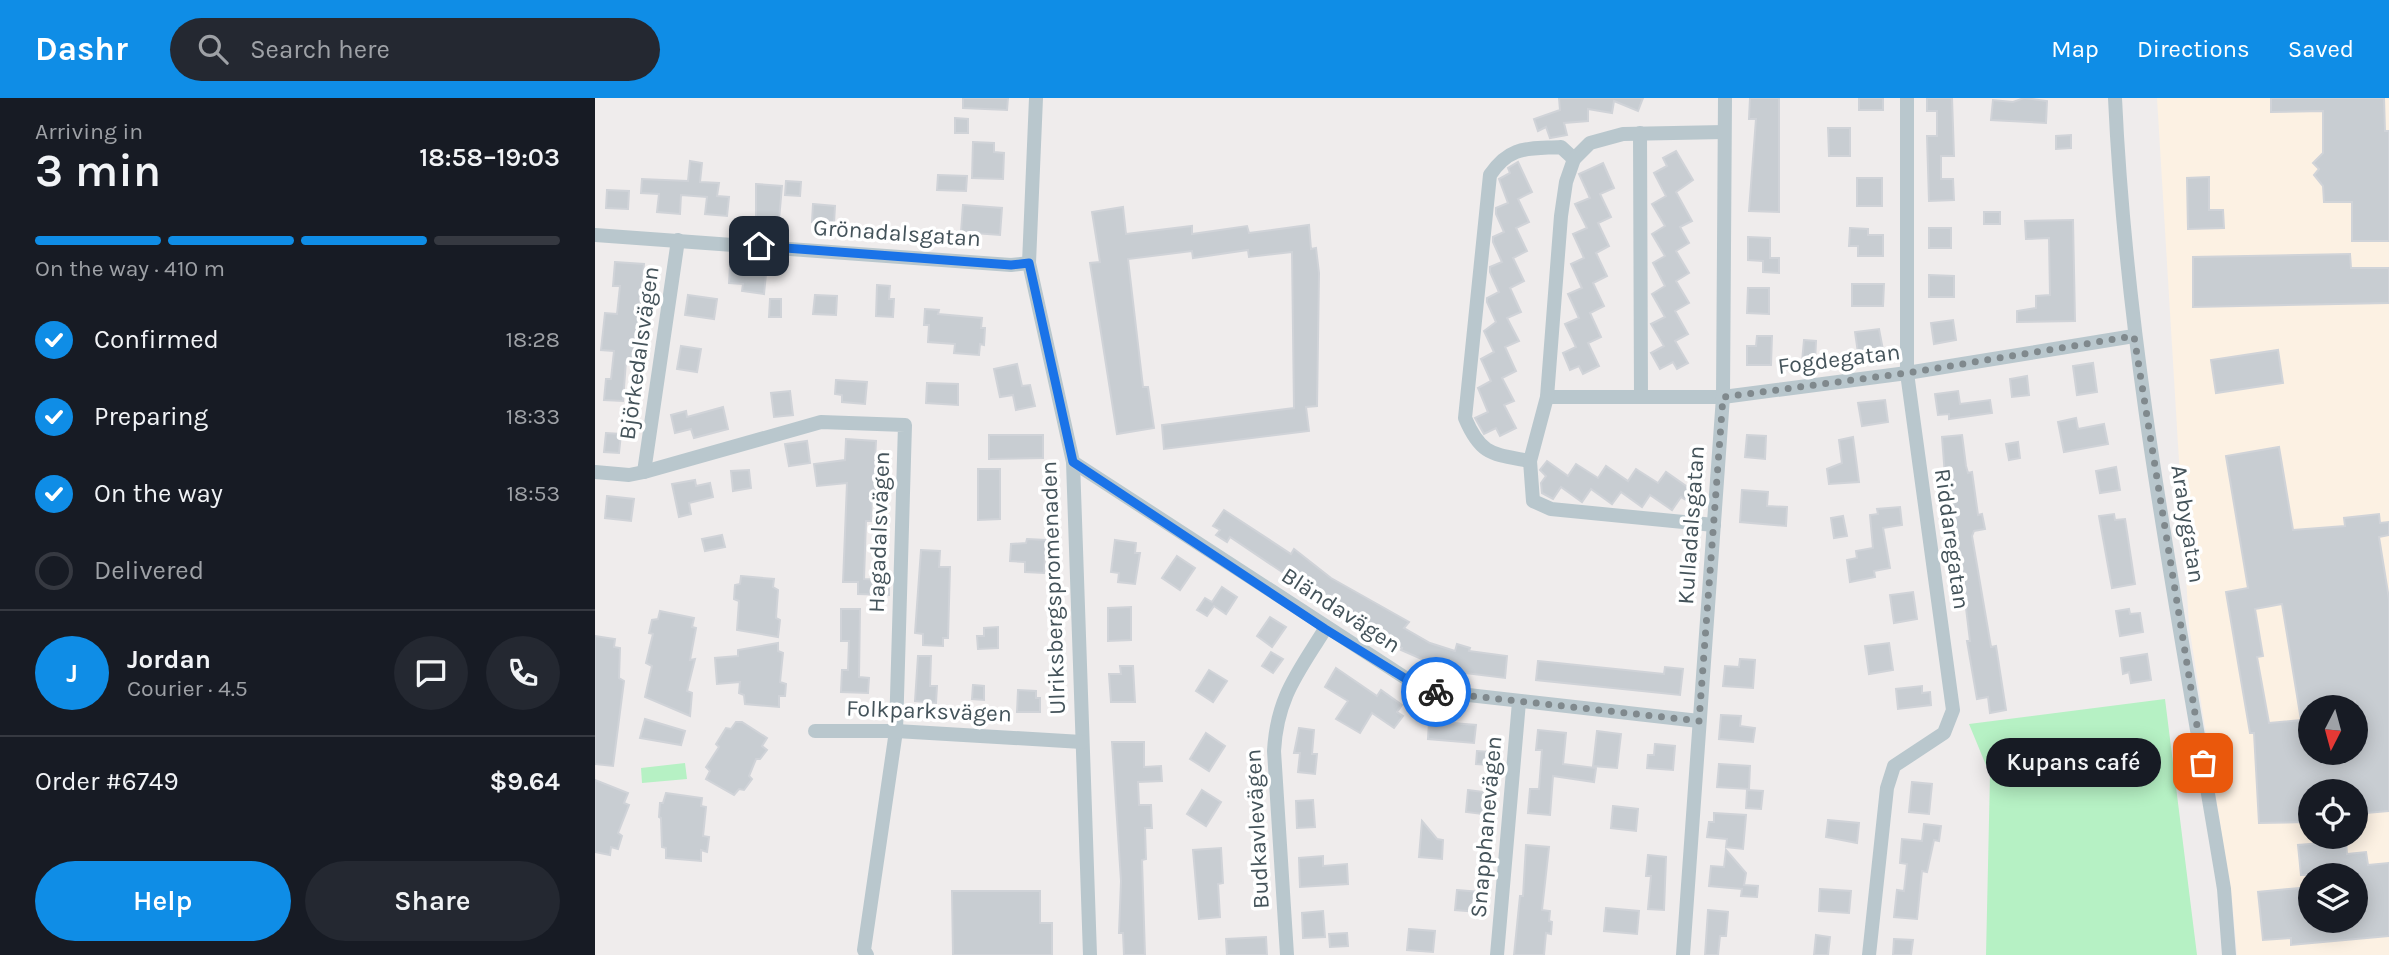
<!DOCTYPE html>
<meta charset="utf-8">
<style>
:root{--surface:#171b24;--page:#242831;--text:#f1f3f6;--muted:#9ea1a6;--line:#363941;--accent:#0f8de6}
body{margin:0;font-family:Karla,sans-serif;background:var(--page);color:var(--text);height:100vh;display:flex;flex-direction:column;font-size:26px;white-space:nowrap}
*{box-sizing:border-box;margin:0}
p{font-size:23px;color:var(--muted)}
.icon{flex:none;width:38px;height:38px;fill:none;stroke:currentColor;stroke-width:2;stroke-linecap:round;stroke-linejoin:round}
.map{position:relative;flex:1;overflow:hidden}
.drawer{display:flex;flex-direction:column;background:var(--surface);width:595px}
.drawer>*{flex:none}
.needle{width:46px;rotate:186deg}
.tools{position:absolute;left:1703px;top:597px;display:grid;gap:14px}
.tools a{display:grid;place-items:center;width:70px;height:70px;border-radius:50%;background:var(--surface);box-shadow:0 4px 18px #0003;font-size:35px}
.pin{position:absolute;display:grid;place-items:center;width:60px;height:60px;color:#fff;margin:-30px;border-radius:14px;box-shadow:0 4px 10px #0006}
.courier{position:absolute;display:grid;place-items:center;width:70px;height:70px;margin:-35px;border:5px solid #1a73e8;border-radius:50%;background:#fff;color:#222;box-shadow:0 2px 9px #0007}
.bubble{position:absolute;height:49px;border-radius:24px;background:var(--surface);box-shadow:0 4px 18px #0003;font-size:23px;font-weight:600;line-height:49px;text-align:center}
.overview em{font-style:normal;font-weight:600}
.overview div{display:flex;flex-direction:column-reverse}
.overview{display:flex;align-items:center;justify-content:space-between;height:119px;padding:0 35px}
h1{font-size:46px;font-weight:600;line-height:52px}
.bar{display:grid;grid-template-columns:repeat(4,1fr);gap:10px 7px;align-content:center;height:84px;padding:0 35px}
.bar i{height:9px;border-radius:5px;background:var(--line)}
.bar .selected{background:var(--accent)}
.bar p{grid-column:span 4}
.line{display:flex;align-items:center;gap:18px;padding:0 35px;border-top:2px solid var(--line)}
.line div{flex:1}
.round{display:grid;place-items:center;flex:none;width:74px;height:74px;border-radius:37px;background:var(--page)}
ol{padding:0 35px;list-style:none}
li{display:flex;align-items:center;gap:21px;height:77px}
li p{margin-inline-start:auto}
li .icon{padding:7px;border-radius:50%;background:var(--accent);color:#fff;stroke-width:4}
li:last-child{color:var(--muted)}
li i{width:38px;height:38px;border:4px solid var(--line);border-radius:50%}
.primary-button{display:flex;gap:14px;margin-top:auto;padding:14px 35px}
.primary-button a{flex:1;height:80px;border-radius:42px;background:var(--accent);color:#fff;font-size:28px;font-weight:600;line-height:80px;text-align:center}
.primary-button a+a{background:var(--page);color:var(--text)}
header{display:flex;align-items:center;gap:42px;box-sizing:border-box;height:98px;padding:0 35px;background:var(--accent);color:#fff}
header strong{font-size:33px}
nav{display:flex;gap:38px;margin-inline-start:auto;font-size:24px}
.search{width:490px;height:63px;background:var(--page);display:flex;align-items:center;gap:18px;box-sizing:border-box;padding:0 24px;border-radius:38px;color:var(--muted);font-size:26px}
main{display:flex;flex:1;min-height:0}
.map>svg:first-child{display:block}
</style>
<header>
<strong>Dashr</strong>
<div class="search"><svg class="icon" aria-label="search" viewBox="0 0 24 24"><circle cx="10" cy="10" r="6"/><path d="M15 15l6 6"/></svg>Search here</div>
<nav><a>Map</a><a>Directions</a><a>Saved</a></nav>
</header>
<main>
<section class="drawer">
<div class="overview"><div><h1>3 min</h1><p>Arriving in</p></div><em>18:58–19:03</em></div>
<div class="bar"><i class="selected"></i><i class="selected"></i><i class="selected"></i><i></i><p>On the way · 410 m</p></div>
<ol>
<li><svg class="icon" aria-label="check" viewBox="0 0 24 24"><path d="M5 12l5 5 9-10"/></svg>Confirmed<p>18:28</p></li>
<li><svg class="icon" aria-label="check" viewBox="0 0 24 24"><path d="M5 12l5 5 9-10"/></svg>Preparing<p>18:33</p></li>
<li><svg class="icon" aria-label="check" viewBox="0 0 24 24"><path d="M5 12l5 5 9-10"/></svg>On the way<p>18:53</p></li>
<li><i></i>Delivered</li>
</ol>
<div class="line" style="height:126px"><b class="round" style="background:var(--accent);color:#fff">J</b><div><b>Jordan</b><p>Courier · 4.5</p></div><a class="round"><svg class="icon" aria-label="chat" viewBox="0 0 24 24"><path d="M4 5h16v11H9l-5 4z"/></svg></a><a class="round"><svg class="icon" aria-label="phone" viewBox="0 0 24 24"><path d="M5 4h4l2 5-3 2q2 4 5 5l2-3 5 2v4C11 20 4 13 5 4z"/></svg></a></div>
<div class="line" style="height:91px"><div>Order #6749</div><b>$9.64</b></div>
<div class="primary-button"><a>Help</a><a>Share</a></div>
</section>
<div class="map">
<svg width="1794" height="857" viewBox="0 0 1794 857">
<rect width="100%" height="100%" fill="#efecec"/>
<path fill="#fcf1e3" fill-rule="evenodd" d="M1562 0H1794V857H1642L1637 801 1594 528ZM1715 609H1760V654H1715ZM1715 693H1760V738H1715ZM1715 777H1760V822H1715Z"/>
<g fill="#b6f1c4">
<polygon points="1570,601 1602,857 1391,857 1395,677 1374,626"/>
<polygon points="90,665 92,681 47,685 46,670"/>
</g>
<g fill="#c8cdd2" stroke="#d0d3d8" stroke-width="2" fill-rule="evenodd">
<polygon points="368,0 413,0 412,12 368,10"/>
<polygon points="964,0 1048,0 1043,13 1019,3 1017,15 993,11 993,23 969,25 972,37 955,40 951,29 943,33 939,21 965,12"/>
<polygon points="1155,0 1184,0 1184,114 1154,113 1161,21 1154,21"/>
<rect x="1264" y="0" width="24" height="12"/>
<polygon points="1332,0 1357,0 1359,58 1346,58 1346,81 1358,81 1359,102 1334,103 1332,38 1342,38 1342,13 1332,13"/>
<polygon points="1429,0 1452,3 1451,25 1396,22 1398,2 1418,4"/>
<polygon points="1676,0 1789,0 1790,33 1794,33 1794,143 1757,143 1757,104 1729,104 1728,88 1719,77 1724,71 1718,65 1728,55 1728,13 1676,14"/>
<polygon points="360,20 373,21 373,35 360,35"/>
<polygon points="1233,30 1255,30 1255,58 1234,58"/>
<polygon points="1476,37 1476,50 1461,51 1461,38"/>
<polygon points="378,44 399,45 399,54 409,55 408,81 377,80"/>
<polygon points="1081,53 1098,82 1081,94 1097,123 1085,129 1094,145 1081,153 1094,175 1081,183 1094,205 1080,213 1093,236 1080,243 1093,265 1082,271 1078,264 1065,271 1056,255 1069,248 1056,226 1070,219 1057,196 1070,188 1058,165 1070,158 1057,136 1070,128 1057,106 1071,98 1059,75 1072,68 1068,60"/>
<polygon points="95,63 107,65 105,84 124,85 122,98 134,99 132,118 110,116 112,99 86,97 85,116 62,114 64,96 46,95 47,81 93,83"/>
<polygon points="923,64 937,94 923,101 934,124 921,130 932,153 918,160 929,183 915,190 926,214 912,220 924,243 910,249 921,273 907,280 919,303 909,307 921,330 905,338 901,330 889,336 880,320 893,314 883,290 896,283 886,261 899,254 889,233 901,224 892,204 892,200 904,194 895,174 895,169 907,164 898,144 898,139 909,134 901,116 901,110 913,105 904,81 915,75 913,70"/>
<polygon points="1008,65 1019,90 1005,96 1016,119 1003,125 1014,148 1001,155 1012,178 998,185 1009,208 995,215 1006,239 993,245 1004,268 988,276 984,268 975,272 968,255 981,249 970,226 984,220 973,196 987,190 976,166 989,160 978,136 992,130 980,106 995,100 984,76"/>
<polygon points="343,77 372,78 371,93 342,92"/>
<polygon points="1614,79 1614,112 1628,112 1629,130 1593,131 1592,80"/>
<rect x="1262" y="80" width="25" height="28"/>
<polygon points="191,83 206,84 205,98 190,97"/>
<polygon points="161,86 187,88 184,122 161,120"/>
<polygon points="12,92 34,93 33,111 11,110"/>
<polygon points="218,106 240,108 239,126 217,124"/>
<polygon points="368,107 407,110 405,137 366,134"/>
<polygon points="528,109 531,136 597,128 597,136 652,128 654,135 714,127 716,151 721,150 724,175 722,308 711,309 714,333 569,351 567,327 699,310 697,154 654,159 653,152 598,160 597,153 533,161 548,289 553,289 559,330 522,336 495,165 505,164 497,114"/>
<rect x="1389" y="114" width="16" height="12"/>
<polygon points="1478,122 1480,223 1422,224 1422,213 1441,210 1441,198 1455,197 1454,140 1431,141 1430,123"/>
<polygon points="1255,130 1273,131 1273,137 1288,137 1288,158 1263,158 1263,148 1254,148"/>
<rect x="1334" y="130" width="22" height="20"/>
<polygon points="1153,139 1175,140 1175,160 1184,160 1184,175 1168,174 1168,163 1153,162"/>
<polygon points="1755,156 1756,170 1794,170 1794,205 1598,209 1598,159"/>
<polygon points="20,164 49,166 39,264 31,263 28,303 9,302 11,281 16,281 19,253 6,252 10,215 22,216 25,188 18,188"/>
<polygon points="135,169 147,170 146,174 171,176 169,196 147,193 148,186 134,185"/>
<polygon points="1334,177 1359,178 1359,199 1334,199"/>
<polygon points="1257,186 1289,186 1288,208 1257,208"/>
<polygon points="282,187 295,188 294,201 299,201 298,219 281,218"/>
<polygon points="1153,190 1174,190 1174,216 1152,215"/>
<polygon points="93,197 122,201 119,221 90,217"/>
<polygon points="220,197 242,198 241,217 218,216"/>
<polygon points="175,201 186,201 186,219 174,219"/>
<polygon points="330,211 344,212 343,216 387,220 386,230 390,230 389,247 385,246 384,257 359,255 360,246 333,244 334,227 329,227"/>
<polygon points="1358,222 1361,242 1339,246 1336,225"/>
<polygon points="1284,231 1288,252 1263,255 1260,234"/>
<polygon points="1162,238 1177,238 1176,267 1152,267 1152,248 1161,248"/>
<polygon points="1209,242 1221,243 1220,265 1207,264"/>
<polygon points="86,248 106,251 102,274 82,271"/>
<polygon points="1683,252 1688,285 1621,295 1616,262"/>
<polygon points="1498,265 1502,294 1482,297 1478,268"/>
<polygon points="422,266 427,288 435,287 440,308 421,312 418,297 405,299 399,271"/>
<polygon points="1432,278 1434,297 1417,299 1415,281"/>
<polygon points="241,282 272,284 270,306 247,304 247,297 240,296"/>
<polygon points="332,285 363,286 363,307 331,305"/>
<polygon points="195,293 198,317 179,319 176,295"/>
<polygon points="1363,293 1365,306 1395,302 1397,315 1354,321 1354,316 1343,317 1340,296"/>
<polygon points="1290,302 1293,324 1267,328 1263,305"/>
<polygon points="128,309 133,331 99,340 96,331 80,335 76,317 91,313 92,319"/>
<polygon points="1481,320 1483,331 1509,326 1513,346 1469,354 1463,324"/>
<polygon points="11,335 26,336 24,355 9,354"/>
<polygon points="394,337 448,337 448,360 394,361"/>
<polygon points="1152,337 1171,338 1170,361 1150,359"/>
<polygon points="1367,337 1371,368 1373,375 1377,374 1383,417 1387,416 1390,431 1379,433 1377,438 1396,549 1401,548 1411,612 1395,615 1393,599 1382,601 1372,543 1375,543 1370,502 1350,378 1347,339"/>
<polygon points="1258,339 1264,384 1234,386 1232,371 1247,365 1244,342"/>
<polygon points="251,341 281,343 279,383 290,384 290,396 277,395 276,423 271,423 269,481 294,482 294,497 263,496 263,484 248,484 252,385 222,388 219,366 250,362"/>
<polygon points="212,343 215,365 194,368 190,346"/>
<polygon points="1423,344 1425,360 1414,362 1411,346"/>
<path d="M1684 349 1698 432 1750 428 1749 420 1784 416 1785 425 1794 424V437L1784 439 1794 501V713L1760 716V693H1715V720L1712 721V724L1664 725 1659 635H1655L1631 494 1653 490 1631 358ZM1687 506 1706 622 1674 625 1662 559 1668 558 1660 511ZM1760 603V654H1715V608Z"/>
<polygon points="952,363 973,378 981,366 1003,380 1011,368 1033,383 1041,371 1063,385 1071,374 1101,395 1094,404 1086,399 1077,412 1055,397 1047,409 1026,394 1017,406 996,391 987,404 966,389 958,401 947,395 946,385 951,378 945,372"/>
<polygon points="1521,369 1525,392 1505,395 1501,373"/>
<polygon points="383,371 405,371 405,421 383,422"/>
<polygon points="154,372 156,390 138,393 136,373"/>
<polygon points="100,382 101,388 115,385 118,399 94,405 96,416 84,419 77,386"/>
<polygon points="1147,392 1173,394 1172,408 1192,409 1191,428 1145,424"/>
<polygon points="12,398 39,401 36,423 10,420"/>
<polygon points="1305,409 1307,427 1288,430 1295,470 1279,473 1280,479 1255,484 1252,462 1262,460 1261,453 1278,450 1275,417 1283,416 1282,411"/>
<polygon points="629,412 696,456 699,451 736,480 814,524 809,530 835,545 860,553 862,546 875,550 874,553 912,558 910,580 854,573 806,552 807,550 784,539 635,439 632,444 621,437 625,432 618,428"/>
<polygon points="1519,416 1520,422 1530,421 1540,486 1517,490 1504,418"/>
<polygon points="1248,418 1252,438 1239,440 1236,420"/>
<polygon points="127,437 130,449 110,453 107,441"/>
<polygon points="432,441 451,442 449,475 430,474 430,464 415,463 416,446 431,445"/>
<polygon points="520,442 541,445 540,455 545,455 540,486 523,484 524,475 516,474"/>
<polygon points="326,452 345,453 344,469 355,469 353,540 348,540 348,548 328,547 328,536 320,535"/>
<polygon points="582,458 600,470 585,492 567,480"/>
<polygon points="146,478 179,481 178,489 183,492 181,520 185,522 183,539 142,532 144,503 139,501 140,487 145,486"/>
<polygon points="627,489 642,499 631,516 619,508 612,518 602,512 610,500 617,504"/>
<polygon points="1318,494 1322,521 1299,525 1295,497"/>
<polygon points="536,509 536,542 513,543 513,510"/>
<polygon points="246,511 265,511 264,579 274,580 273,595 246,594 247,572 253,572 254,543 246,543"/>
<polygon points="1534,511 1535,516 1545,515 1548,534 1525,538 1521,513"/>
<polygon points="65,513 99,520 97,529 101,530 95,562 100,561 92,593 97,595 95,618 50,599 57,568 51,565 58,536 54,535 57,522 63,521"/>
<polygon points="675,519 691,529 677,549 662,538"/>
<polygon points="403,529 403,550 383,551 382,538 389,538 389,530"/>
<polygon points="0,538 20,541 19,549 25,550 24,580 29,583 18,668 0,666"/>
<polygon points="183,545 183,553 188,555 185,584 191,586 190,598 184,598 184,609 150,606 149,597 144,595 145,584 122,586 120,560 143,558 143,552"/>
<polygon points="1294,545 1298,572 1274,576 1270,548"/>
<polygon points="676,554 688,561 678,575 667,568"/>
<polygon points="1552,556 1556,582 1536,585 1534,574 1528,576 1526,560"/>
<polygon points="323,558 336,558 335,588 342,588 341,605 320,603"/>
<polygon points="1145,561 1160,562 1158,590 1128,588 1130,568 1144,569"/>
<polygon points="943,563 1069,576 1070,569 1088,571 1085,597 941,582"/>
<polygon points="525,568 538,568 540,604 516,604 514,576 526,576"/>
<polygon points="741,570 782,598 786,592 807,607 802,614 808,618 799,630 777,615 765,635 741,621 753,603 730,589"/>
<polygon points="614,572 632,583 618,604 601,593"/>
<polygon points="378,587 389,588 389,602 377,601"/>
<polygon points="1327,588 1327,595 1335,594 1336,607 1303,611 1301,591"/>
<polygon points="423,592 441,593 441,600 445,600 445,614 422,614"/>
<polygon points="1126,617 1146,618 1145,628 1160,630 1158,644 1124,641"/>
<polygon points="50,621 90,633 86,647 45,640"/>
<polygon points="834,623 881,627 879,645 833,641"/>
<polygon points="141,624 147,624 172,640 167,648 172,652 165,661 161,661 154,678 157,681 149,692 144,691 139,697 111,681 115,673 111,669 124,649 121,646 131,630 136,631"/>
<polygon points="704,630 719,632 717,656 722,656 720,676 703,674 705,655 699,655"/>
<polygon points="943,632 971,635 968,666 1001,670 999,684 958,678 955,717 933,715 935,691 944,691 947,652 941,652"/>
<polygon points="1002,633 1026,636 1022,670 998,668"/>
<polygon points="611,635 630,648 614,673 595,661"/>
<polygon points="517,644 549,644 549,669 566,668 567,683 543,684 544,707 556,707 557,730 550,730 551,761 547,762 550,857 529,857 528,835 524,835 526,783"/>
<polygon points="1060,646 1080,648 1078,672 1052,670 1053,657 1059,657"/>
<polygon points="882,653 896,654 895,667 881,666"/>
<polygon points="1124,666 1155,668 1154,691 1122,689"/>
<polygon points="0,682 33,695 29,705 34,707 23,735 27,738 23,751 16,749 15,757 0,754"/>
<polygon points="1317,684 1337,686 1334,716 1314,714"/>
<polygon points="607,692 626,704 611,728 592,716"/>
<polygon points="873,692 897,695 895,717 871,714"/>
<polygon points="1152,692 1168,693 1166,711 1151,710"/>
<polygon points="71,695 107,700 106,708 111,709 108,738 114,739 112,754 106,752 106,763 71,760 71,750 67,749 66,720 64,719 65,705 68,705"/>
<polygon points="718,702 720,729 702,730 701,703"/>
<polygon points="1018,708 1043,711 1041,733 1016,730"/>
<polygon points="1119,715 1151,717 1148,751 1131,749 1132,741 1112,739 1114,724 1119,724"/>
<polygon points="1233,722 1264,725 1262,745 1231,739"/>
<polygon points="827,723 842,741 848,742 847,761 824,759"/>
<polygon points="1329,726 1346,728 1344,743 1339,742 1332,774 1327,773 1322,821 1299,819 1302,792 1309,793 1312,766 1305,765 1307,741 1327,743"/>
<polygon points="1751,743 1752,756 1771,754 1773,767 1794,765 1794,838 1696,847 1696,840 1668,842 1663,794 1715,789 1715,822 1760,822 1760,777 1706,777 1703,747"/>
<polygon points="931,747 954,749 947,812 955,813 954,823 957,824 956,836 951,835 949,857 919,857 925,798 928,798"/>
<polygon points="626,750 628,785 623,786 625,819 604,821 598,752"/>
<polygon points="1131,752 1151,775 1149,787 1163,788 1162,799 1146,798 1147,791 1114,788 1116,768 1129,769"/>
<polygon points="1053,757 1071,759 1069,812 1053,811 1056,778 1051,778"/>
<polygon points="728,758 728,768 752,766 753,786 705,789 704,760"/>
<polygon points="1225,791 1256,793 1254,815 1224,813"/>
<polygon points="862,792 885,794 883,814 860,812"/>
<polygon points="357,793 445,793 445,825 457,825 457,857 358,857"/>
<polygon points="1011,810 1044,813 1042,836 1009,833"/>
<polygon points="1113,812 1133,814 1131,838 1125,838 1123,857 1110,857"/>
<polygon points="728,813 730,839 708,840 707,815"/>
<polygon points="814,831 840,833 838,854 812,852"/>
<polygon points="752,835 753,848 735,849 734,836"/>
<polygon points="1221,837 1235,839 1233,857 1219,857"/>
<polygon points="671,839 672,857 632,857 631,841"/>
<polygon points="1299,841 1318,842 1316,857 1298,857"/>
</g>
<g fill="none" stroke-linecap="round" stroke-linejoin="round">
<g stroke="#b9c7cd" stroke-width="14">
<polyline points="441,0 434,165 478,364 495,857"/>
<path d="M1520 0C1532 266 1586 529 1629 791L1634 857"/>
<polyline points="1045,35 1046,299"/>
<polyline points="0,137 416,167 434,165"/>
<polyline points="952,299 1128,299 1312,275 1539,238"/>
<path d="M935 363C898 356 886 358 870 320L895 77C915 47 933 51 966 49L979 61"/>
<polyline points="478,364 829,592 1104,623"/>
<polyline points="0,374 34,377 49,374 226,324 310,327 301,633 269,852 272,857"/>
<polyline points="49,374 83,142"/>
<polyline points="1119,427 956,411 938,403 935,363 952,299 966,118 971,84 979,61 995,45 1028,36 1129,34"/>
<polyline points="220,633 301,633 487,644"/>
<path d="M692 857 679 653C682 599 703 575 730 531"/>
<polyline points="902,857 924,604"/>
<polyline points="1088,857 1128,299 1130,0"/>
<polyline points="1274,857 1292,690 1299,668 1349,635 1358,612 1312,275 1312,0"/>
</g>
</g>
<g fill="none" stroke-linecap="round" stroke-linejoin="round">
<polyline stroke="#80898d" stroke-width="7" stroke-dasharray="0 12.6" points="841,594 1104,623 1128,299 1312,275 1539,238 1608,665"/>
<polyline stroke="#1a73e8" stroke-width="9" points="164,148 416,167 434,165 478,364 730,531 829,592 841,594"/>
</g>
<g text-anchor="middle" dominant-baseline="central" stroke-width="7" stroke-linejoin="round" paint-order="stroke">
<g font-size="23" fill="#44535a" stroke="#fff">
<text transform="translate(302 135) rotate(4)">Grönadalsgatan</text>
<text transform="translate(44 255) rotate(-82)">Björkedalsvägen</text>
<text transform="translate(1244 261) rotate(-7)">Fogdegatan</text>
<text transform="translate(1593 426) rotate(81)">Arabygatan</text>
<text transform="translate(1096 427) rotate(-86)">Kulladalsgatan</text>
<text transform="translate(284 434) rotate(-88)">Hagadalsvägen</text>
<text transform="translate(1357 441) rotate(82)">Riddaregatan</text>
<text transform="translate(458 490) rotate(-92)">Ulriksbergspromenaden</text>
<text transform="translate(746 512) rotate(33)">Bländavägen</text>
<text transform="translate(334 613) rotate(2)">Folkparksvägen</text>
<text transform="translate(891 729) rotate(-85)">Snapphanevägen</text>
<text transform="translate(662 731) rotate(-93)">Budkavlevägen</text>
</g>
</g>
</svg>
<div class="tools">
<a><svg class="needle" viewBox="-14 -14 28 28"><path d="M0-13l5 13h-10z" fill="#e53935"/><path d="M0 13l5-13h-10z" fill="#9ea1a6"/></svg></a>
<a><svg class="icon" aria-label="locate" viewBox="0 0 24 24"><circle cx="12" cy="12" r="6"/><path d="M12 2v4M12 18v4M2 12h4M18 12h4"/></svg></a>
<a><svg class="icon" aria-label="layers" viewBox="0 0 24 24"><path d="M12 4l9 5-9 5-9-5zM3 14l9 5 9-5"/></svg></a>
</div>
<div class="pin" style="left:1608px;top:665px;background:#ea580c"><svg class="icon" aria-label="bag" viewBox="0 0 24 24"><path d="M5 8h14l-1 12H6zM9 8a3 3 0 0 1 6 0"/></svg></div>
<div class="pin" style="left:164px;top:148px;background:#1f2937"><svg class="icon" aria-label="home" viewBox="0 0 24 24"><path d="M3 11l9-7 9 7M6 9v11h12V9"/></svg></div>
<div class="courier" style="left:841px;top:594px"><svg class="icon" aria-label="bike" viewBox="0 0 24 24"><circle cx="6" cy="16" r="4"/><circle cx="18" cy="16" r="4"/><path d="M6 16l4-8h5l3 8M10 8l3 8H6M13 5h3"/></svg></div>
<div class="bubble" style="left:1391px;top:640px;width:175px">Kupans café</div>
</div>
</main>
